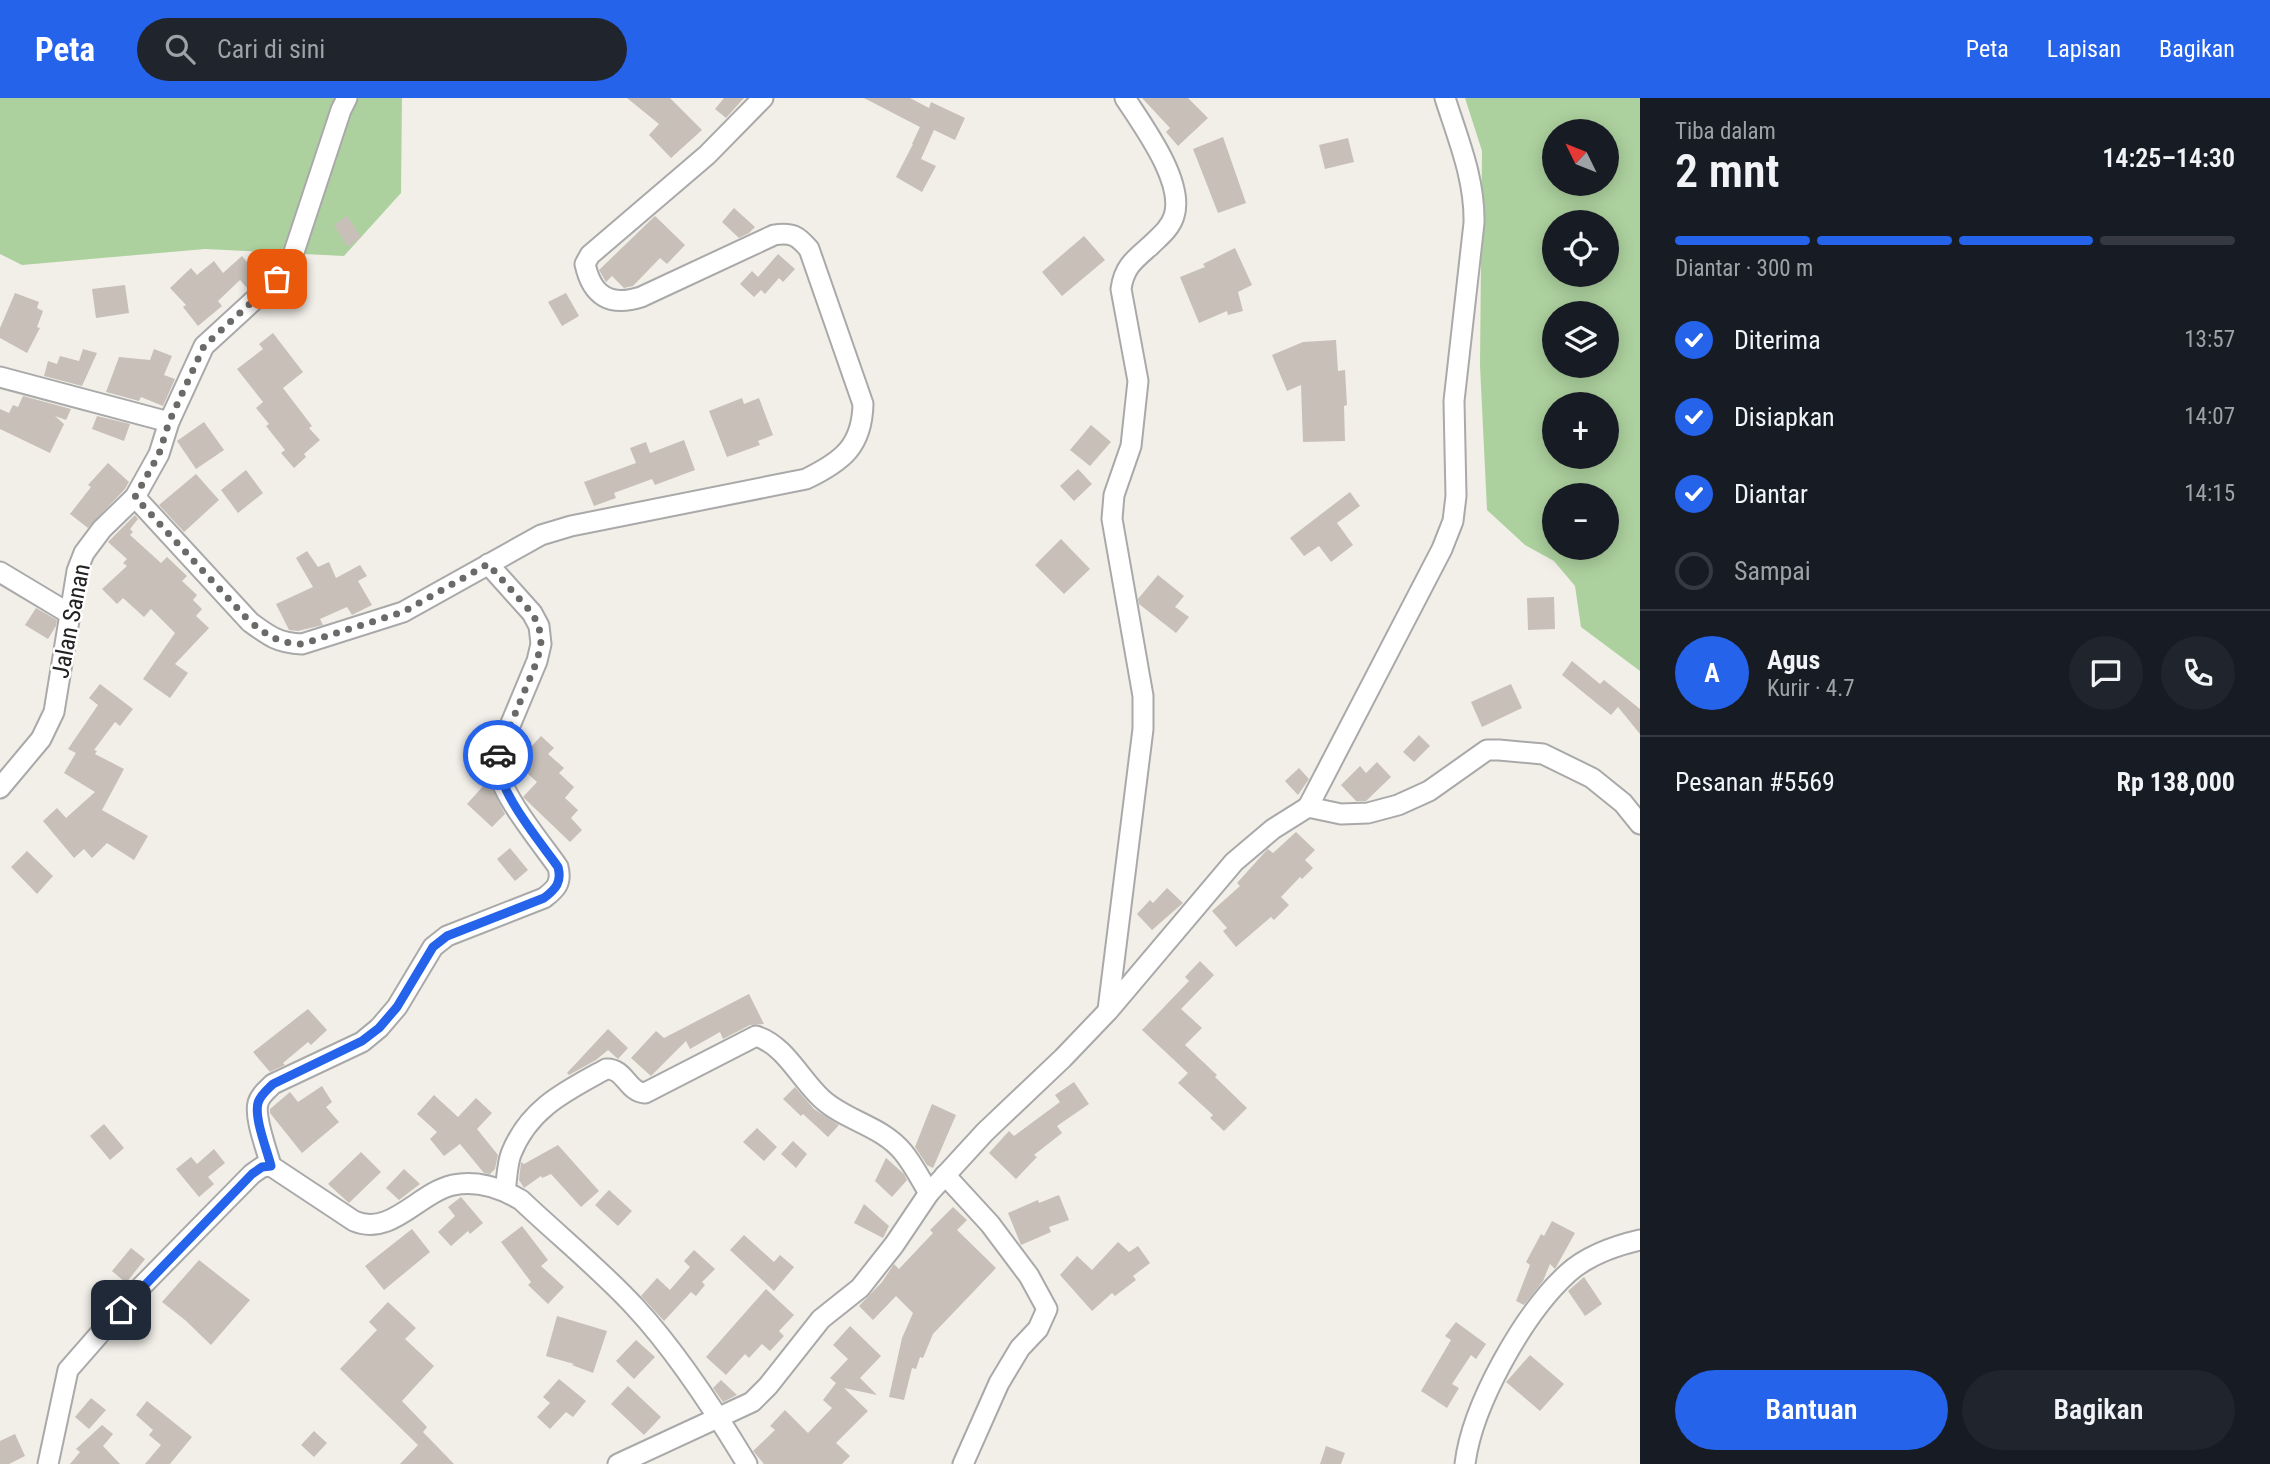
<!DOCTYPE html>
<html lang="id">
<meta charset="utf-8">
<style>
:root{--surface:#171b24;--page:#20242c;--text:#f1f3f6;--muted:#9ea1a6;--line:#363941;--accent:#2563eb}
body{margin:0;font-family:"Roboto Condensed",sans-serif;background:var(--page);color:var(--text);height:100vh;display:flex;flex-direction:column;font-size:26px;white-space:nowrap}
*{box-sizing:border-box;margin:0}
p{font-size:23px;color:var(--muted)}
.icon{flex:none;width:38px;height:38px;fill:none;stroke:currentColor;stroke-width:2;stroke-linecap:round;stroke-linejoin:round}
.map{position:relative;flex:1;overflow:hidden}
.sheet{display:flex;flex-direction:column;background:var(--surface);width:630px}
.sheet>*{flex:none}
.needle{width:46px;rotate:313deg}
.tools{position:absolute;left:1542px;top:21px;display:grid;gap:14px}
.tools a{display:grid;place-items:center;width:77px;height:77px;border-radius:50%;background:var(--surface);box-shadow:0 4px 18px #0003;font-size:35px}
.pin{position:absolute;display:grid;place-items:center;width:60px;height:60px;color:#fff;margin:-30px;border-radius:14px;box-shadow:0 4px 10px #0006}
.courier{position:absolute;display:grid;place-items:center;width:70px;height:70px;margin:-35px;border:5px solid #2563eb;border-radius:50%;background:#fff;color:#222;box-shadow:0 2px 9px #0007}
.overview em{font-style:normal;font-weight:600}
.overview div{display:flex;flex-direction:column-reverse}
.overview{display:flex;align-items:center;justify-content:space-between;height:119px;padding:0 35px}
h1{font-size:46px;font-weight:600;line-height:52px}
.bar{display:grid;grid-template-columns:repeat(4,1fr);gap:10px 7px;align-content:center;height:84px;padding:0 35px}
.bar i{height:9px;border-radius:5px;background:var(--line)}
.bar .selected{background:var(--accent)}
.bar p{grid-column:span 4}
.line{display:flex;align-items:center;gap:18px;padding:0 35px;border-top:2px solid var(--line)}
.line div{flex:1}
.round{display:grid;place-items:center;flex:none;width:74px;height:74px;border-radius:37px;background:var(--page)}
ol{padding:0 35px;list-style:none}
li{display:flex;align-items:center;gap:21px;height:77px}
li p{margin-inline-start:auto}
li .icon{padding:7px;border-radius:50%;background:var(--accent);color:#fff;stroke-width:4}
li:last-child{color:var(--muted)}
li i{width:38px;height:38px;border:4px solid var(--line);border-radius:50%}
.primary-button{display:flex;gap:14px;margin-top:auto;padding:14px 35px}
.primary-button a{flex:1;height:80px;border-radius:42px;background:var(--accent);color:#fff;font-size:28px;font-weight:600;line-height:80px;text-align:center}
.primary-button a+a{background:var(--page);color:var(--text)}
header{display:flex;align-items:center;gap:42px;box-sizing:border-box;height:98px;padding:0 35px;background:var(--accent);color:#fff}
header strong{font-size:33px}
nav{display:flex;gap:38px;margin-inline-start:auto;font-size:24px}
.search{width:490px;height:63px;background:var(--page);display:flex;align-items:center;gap:18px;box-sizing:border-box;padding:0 24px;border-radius:38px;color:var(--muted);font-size:26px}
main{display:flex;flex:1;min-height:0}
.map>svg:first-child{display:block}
</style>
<header>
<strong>Peta</strong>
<div class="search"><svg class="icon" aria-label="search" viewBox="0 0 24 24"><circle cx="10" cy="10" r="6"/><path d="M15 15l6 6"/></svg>Cari di sini</div>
<nav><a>Peta</a><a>Lapisan</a><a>Bagikan</a></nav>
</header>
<main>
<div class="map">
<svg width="1640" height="1366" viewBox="0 0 1640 1366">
<rect width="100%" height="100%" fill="#f2efe9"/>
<g fill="#add19e" fill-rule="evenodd">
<polygon points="0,0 402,0 401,95 344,158 205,151 22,167 0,156"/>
<path d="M1465 0H1640V573L1581 529 1575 488 1554 463 1525 447 1487 412 1480 268 1482 53ZM1554 33H1606V86H1554ZM1554 124H1606V177H1554ZM1554 215H1606V268H1554ZM1554 306H1606V359H1554ZM1554 397H1606V450H1554Z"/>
</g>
<g fill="#c7bfb8">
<polygon points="627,0 670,0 702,32 671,60 649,37 659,26"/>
<polygon points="724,0 744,0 726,20 715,11"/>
<polygon points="864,0 910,0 929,10 931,4 965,20 955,42 934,32 921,61 936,68 922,94 896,79 913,46 912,46 920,29"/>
<polygon points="1142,0 1188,0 1208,20 1178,48 1166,34 1170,30"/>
<polygon points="1223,39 1246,105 1218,115 1193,51"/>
<polygon points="1348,40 1354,64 1325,71 1319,47"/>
<polygon points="734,110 755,129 749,135 739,140 722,124"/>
<polygon points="347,118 361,139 348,149 334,127"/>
<polygon points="655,118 685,147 667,166 660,160 633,188 624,190 612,178 606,184 599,172"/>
<polygon points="1084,138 1105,162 1062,198 1042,174"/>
<polygon points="1235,150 1252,187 1238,194 1243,213 1228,217 1227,213 1199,225 1180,179 1205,169 1203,166"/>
<polygon points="778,156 795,171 783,184 779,180 765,196 761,192 754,199 740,186 752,173 758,179"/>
<polygon points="242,158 260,180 248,191 240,182 218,203 222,208 198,228 183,209 186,207 170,190 191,170 197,177 214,163 223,175"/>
<polygon points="125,187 129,215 96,220 92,191"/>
<polygon points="15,195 39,204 37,210 43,213 37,229 40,230 27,255 0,240 0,230"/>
<polygon points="566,195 579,218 562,228 548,204"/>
<polygon points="273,235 303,274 283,290 312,328 309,330 320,342 304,356 306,359 294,370 281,355 285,352 266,328 269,326 256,310 263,304 237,271 263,251 259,246"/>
<polygon points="1336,242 1338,273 1345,272 1347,307 1344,308 1345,343 1303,344 1301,287 1287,293 1272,257 1303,244"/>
<polygon points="83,251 97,255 82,288 44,278 48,263 57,266 60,258 79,263"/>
<polygon points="154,251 172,258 164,277 175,281 163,308 141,299 139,303 106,294 119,259 150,262"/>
<polygon points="23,298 71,311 66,322 55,318 64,326 50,355 0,331 0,311 9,315 13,307 18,309"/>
<polygon points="742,300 744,306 759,300 773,337 758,343 760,347 727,359 709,313"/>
<polygon points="97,318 130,326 124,343 92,331"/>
<polygon points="204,324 224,352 196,371 177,343"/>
<polygon points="1091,327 1111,344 1090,368 1070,352"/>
<polygon points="684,342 695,372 655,387 652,381 614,395 616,400 594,408 584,384 636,365 630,350 646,344 650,355"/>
<polygon points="108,365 129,384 125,391 88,430 70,416 91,389 88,387"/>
<polygon points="1078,371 1092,386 1074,403 1060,388"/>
<polygon points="246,372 263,395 238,415 221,392"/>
<polygon points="196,376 219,402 184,434 159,407"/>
<polygon points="1350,394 1360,408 1337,425 1353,447 1331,464 1319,448 1304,458 1290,440"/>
<polygon points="135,417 138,421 130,431 133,434 130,437 161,465 167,459 187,478 182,483 197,497 193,502 202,511 196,518 209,530 175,566 188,575 170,600 143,581 175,535 151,511 144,519 123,500 117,506 102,491 127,468 123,465 127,461 108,444"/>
<polygon points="1061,441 1090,471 1064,496 1035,467"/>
<polygon points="307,453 318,469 329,464 336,480 360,467 367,478 358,483 372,507 352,517 347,509 320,521 323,527 298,533 289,532 276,506 313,489 296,460"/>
<polygon points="1158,477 1184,498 1175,509 1189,519 1176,535 1139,506 1138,501"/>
<polygon points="1554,499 1555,531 1528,532 1527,500"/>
<polygon points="36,510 57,522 56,528 48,541 25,527"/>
<polygon points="1572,563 1600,586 1604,582 1640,611 1640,636 1618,609 1611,617 1562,577"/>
<polygon points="100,586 133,611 120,628 115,624 94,652 97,653 95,656 124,671 102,712 148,738 134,762 107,745 92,760 84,751 74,760 43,723 57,710 66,720 95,694 64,675 76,655 68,651 98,607 89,600"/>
<polygon points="1511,586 1522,610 1482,629 1471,604"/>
<polygon points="1419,637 1430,648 1414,664 1403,654"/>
<polygon points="541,638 554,650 548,656 564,670 559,675 574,689 565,700 578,712 571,720 582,732 570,744 523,699 537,684 516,665"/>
<polygon points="1377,664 1391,679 1366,703 1356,703 1341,687 1360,668 1366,675"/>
<polygon points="1299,670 1309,681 1298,697 1285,683"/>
<polygon points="486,685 491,689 505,716 492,729 467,706"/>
<polygon points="1296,734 1315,752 1305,762 1313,770 1302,781 1300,779 1281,799 1289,807 1274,822 1271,819 1236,849 1223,833 1227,830 1212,813 1240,788 1237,785 1264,755 1268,751 1273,755"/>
<polygon points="510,750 528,772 515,783 497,761"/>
<polygon points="27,753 53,778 37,796 11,769"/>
<polygon points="1167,790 1183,805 1152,832 1137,816 1150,802 1153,805"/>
<polygon points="1200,863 1214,877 1181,911 1202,930 1185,947 1217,977 1215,979 1247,1010 1224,1033 1210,1020 1213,1017 1178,985 1188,975 1142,932 1189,883 1185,879"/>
<polygon points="749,896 764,926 750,927 723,941 720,934 690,951 686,943 651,978 631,960 656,933 664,940"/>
<polygon points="308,911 327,932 311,947 308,944 283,965 285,967 270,974 253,954"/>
<polygon points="608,931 628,950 618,961 608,952 596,962 569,977 567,975"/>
<polygon points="1074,984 1089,1006 1057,1028 1062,1035 1034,1057 1037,1059 1016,1081 989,1055 1009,1033 1014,1038 1060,1004 1055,997"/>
<polygon points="322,988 332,1004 326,1009 339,1024 302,1055 270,1015 270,1011 290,994 298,1004"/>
<polygon points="795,989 814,1011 839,1027 828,1039 803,1016 801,1018 783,1001"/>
<polygon points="434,997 458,1019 476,1000 492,1015 477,1031 498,1057 495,1071 490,1076 484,1075 460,1046 444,1058 430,1041 437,1034 417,1016"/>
<polygon points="932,1006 956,1017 933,1070 927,1067 915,1049"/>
<polygon points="104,1026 124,1050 110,1062 90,1038"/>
<polygon points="757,1030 777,1049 764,1063 743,1044"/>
<polygon points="793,1043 807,1056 796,1070 781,1056"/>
<polygon points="558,1047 599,1093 581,1109 551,1076 542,1080 541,1078 524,1090 519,1082 521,1064 524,1066"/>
<polygon points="214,1051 225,1065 208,1079 214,1086 199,1099 176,1071 191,1059 197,1066"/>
<polygon points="361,1054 381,1074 349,1105 328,1086"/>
<polygon points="886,1060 904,1076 907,1082 892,1099 875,1083"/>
<polygon points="404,1071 420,1086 399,1102 386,1090"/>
<polygon points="609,1092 632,1113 618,1128 595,1107"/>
<polygon points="1059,1097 1069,1122 1049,1129 1051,1134 1021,1147 1008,1115 1038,1102 1039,1105"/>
<polygon points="461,1099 483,1125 470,1136 468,1133 451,1148 438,1134 455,1118 448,1109"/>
<polygon points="864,1106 889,1128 883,1140 854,1125"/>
<polygon points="953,1109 967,1122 957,1132 996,1170 933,1236 923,1260 920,1259 916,1271 912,1270 904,1302 889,1299 902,1240 913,1215 896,1198 873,1222 859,1208 882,1184 894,1166 899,1171 933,1135 930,1132"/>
<polygon points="1552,1123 1575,1135 1555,1171 1550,1166 1543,1183 1524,1207 1516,1203 1530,1167 1526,1164 1541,1136 1544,1138"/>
<polygon points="522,1128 548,1162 541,1168 564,1189 548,1206 528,1187 531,1184 501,1144"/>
<polygon points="412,1131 430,1154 384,1192 365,1168"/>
<polygon points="744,1137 774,1164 780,1157 794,1169 774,1193 730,1152"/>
<polygon points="1118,1144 1129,1154 1138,1148 1150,1165 1133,1178 1136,1182 1115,1198 1112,1195 1092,1213 1060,1177 1077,1158 1092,1172"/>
<polygon points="131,1150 145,1161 126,1185 112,1173"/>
<polygon points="694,1152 715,1171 702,1184 705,1187 696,1198 691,1194 664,1223 641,1198 657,1180 670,1192 690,1169 684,1163"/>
<polygon points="199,1162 250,1202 211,1247 185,1222 162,1204"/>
<polygon points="1584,1179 1602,1206 1585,1218 1568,1193"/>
<polygon points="766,1191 794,1217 779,1233 784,1238 770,1253 762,1246 749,1260 745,1256 726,1277 706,1259"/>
<polygon points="388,1204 416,1230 405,1241 434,1268 402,1303 427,1329 423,1334 454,1366 400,1366 418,1347 340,1271 377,1232 369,1224"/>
<polygon points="557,1218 607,1233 593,1275 572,1267 574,1266 546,1258"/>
<polygon points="1456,1224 1486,1246 1476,1261 1471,1257 1452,1286 1459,1290 1447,1310 1421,1293 1451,1242 1445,1238"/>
<polygon points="850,1228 881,1258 860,1280 877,1297 844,1290 868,1313 836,1345 850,1358 842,1366 764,1366 753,1353 775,1332 770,1328 785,1312 808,1335 832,1310 823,1302 836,1285 830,1280 848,1261 833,1247"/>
<polygon points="636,1242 655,1259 634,1281 616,1263"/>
<polygon points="1530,1257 1564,1286 1540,1313 1506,1284"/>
<polygon points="559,1281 586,1303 573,1319 566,1314 550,1331 537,1319 550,1305 543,1299"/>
<polygon points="721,1282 737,1297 723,1304 713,1290"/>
<polygon points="628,1288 661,1319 644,1337 611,1306"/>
<polygon points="91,1300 106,1312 89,1331 75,1319"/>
<polygon points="147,1303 192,1339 170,1366 145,1366 161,1347 149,1337 153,1332 136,1317"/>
<polygon points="102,1327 113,1336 103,1348 120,1366 70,1366 80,1354 76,1351"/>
<polygon points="314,1333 327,1345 314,1359 301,1347"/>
<polygon points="15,1336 25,1358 9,1366 0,1366 0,1343"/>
<polygon points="1326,1348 1345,1355 1341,1366 1320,1366"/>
</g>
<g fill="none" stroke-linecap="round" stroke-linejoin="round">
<g stroke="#a9a9a9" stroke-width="23">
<g id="minor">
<polyline points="0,279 169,324"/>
<path d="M135 399 250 524C269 538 278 545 302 546L403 514 541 437 571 428 806 381C843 363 862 348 863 306L809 151C798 138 792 134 774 137L641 199C610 209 592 198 585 166L590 157 707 57 763 0"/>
<polyline points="0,474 70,516"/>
<polyline points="0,690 41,641 54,614 77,473 84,455 102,431 135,399 159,356 169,324 204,248 277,181 293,157 341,12 347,0"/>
<path d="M1308 709 1442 451 1453 423 1456 398 1454 303 1474 125C1475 81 1458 41 1445 0"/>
<path d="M1108 912 1143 631V598L1112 421 1114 397 1131 348 1138 283 1121 191C1124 169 1134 162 1150 148 1159 139 1170 131 1174 118 1185 84 1143 28 1125 0"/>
<path d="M271 1068C267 1052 254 1020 258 1005 260 997 268 991 273 986L362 944 379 930 397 909 433 849 447 838 544 800C556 791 562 785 558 769 542 746 505 701 499 676 496 667 498 658 501 649L537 563 541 546 539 528 532 515 488 466"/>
<polyline points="945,1077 990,1126 1029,1178 1047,1211 1038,1231 1020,1250 999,1285 963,1366"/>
<path d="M505 1093C507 1081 507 1067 511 1056 529 1010 566 993 606 971 625 970 627 994 645 995L756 938C785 947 800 981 822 1001 846 1023 882 1028 903 1054 913 1066 921 1082 929 1095"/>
<path d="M48 1366 68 1272 138 1192 252 1076 262 1069 271 1068 354 1123C391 1139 418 1095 453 1087 477 1082 501 1090 521 1102 559 1138 600 1171 635 1209 677 1254 715 1313 747 1366"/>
<polyline points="618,1366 752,1304 768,1288 821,1221 860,1190 894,1147 929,1095 985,1034 1063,960 1108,913 1234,764 1273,731 1308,709 1341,716 1368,715 1398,707 1429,693 1487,652 1499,652 1543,656 1592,680 1623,705 1640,726"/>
<path d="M1465 1366C1472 1307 1524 1215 1568 1175 1588 1157 1614 1148 1640 1142"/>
</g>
</g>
<use href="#minor" stroke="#fff" stroke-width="19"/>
</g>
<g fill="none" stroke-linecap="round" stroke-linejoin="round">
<path stroke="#6b6a68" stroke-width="7" stroke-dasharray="0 12.6" d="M277 181 204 248 169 324 159 356 135 399 250 524C269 538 278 545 302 546L403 514 488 466 532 515 539 528 541 546 537 563 498 657"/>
<path stroke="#2563eb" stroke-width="9" d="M121 1212 252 1076 262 1069 271 1068C267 1052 254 1020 258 1005 260 997 268 991 273 986L362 943 379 930 397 909 433 849 447 838 544 800C556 791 562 784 558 769 539 742 494 690 498 657"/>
</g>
<g text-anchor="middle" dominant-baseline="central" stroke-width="5" stroke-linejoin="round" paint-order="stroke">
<g font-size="24" fill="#222" stroke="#fff">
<text transform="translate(71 523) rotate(-79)">Jalan Sanan</text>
</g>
</g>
</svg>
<div class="tools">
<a><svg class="needle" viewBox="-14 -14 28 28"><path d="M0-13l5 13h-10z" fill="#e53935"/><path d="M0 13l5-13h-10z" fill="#9ea1a6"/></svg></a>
<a><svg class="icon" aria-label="locate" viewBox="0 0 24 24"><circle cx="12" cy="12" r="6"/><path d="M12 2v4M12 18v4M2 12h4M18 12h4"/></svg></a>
<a><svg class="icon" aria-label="layers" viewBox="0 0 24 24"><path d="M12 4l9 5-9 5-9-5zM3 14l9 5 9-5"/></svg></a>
<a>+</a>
<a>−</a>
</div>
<div class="pin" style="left:277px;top:181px;background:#ea580c"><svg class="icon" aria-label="bag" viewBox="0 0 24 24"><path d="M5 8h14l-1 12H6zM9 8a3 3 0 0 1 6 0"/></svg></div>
<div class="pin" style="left:121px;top:1212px;background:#1f2937"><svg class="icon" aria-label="home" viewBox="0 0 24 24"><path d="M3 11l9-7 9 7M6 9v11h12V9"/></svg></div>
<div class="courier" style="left:498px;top:657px"><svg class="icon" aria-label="car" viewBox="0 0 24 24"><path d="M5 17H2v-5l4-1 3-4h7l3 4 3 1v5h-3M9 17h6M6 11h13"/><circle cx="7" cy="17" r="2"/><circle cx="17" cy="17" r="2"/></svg></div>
</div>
<section class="sheet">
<div class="overview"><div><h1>2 mnt</h1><p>Tiba dalam</p></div><em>14:25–14:30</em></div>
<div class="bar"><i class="selected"></i><i class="selected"></i><i class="selected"></i><i></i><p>Diantar · 300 m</p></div>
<ol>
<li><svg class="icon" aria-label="check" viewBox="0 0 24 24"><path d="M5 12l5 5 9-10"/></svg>Diterima<p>13:57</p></li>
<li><svg class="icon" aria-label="check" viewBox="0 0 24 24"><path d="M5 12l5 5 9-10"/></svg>Disiapkan<p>14:07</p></li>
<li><svg class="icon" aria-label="check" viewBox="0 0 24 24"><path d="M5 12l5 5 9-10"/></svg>Diantar<p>14:15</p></li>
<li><i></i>Sampai</li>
</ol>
<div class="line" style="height:126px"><b class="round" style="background:var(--accent);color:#fff">A</b><div><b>Agus</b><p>Kurir · 4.7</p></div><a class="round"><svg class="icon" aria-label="chat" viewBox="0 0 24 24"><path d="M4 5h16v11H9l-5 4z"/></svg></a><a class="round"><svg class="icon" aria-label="phone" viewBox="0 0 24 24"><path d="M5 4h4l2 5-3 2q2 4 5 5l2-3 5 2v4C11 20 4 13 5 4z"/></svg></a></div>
<div class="line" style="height:91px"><div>Pesanan #5569</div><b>Rp 138,000</b></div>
<div class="primary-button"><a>Bantuan</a><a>Bagikan</a></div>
</section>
</main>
